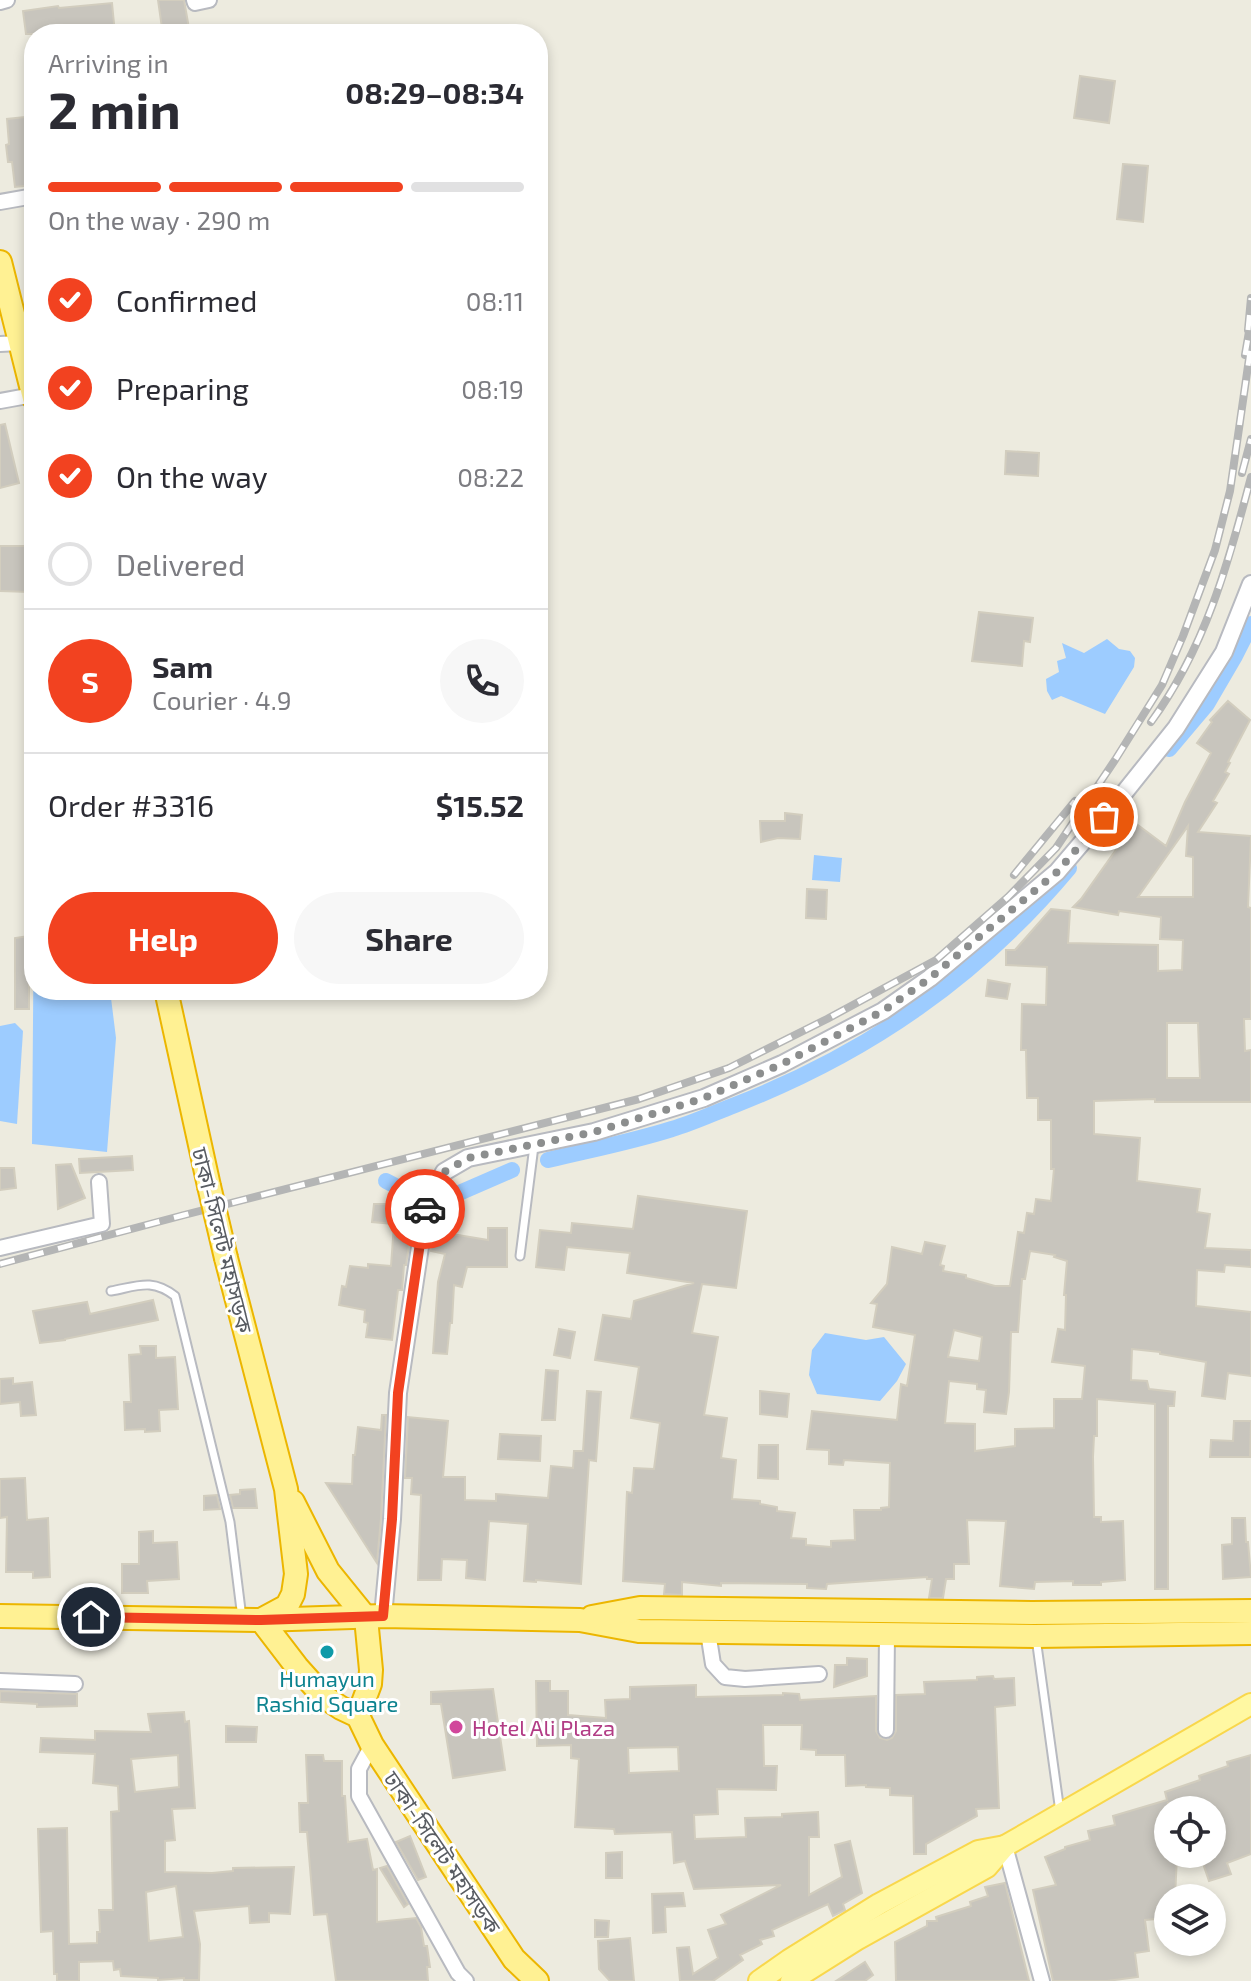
<!DOCTYPE html>
<meta charset="utf-8">
<style>
:root{--surface:#fff;--page:#f7f7f7;--text:#2b2b33;--muted:#7c7c81;--line:#e1e1e2;--accent:#f24220}
body{margin:0;font-family:"Exo 2","Noto Sans Bengali",sans-serif;background:var(--page);color:var(--text);height:100vh;display:flex;flex-direction:column;font-size:30px;white-space:nowrap}
*{box-sizing:border-box;margin:0}
p{font-size:26px;color:var(--muted)}
.icon{flex:none;width:44px;height:44px;fill:none;stroke:currentColor;stroke-width:2;stroke-linecap:round;stroke-linejoin:round}
.map{position:relative;flex:1;overflow:hidden}
.drawer{position:absolute;left:24px;top:24px;width:524px;height:976px;display:flex;flex-direction:column;background:var(--surface);border-radius:32px;box-shadow:0 4px 12px #0003}
.drawer>*{flex:none}
.buttons{position:absolute;left:1154px;top:1796px;display:grid;gap:16px}
.buttons a{display:grid;place-items:center;width:72px;height:72px;border-radius:50%;background:var(--surface);box-shadow:0 4px 12px #0003;font-size:40px}
.pin{position:absolute;display:grid;place-items:center;width:68px;height:68px;color:#fff;margin:-34px;border:4px solid #fff;border-radius:50%;box-shadow:0 2px 8px #0007}
.courier{position:absolute;display:grid;place-items:center;width:80px;height:80px;margin:-40px;border:6px solid #f24220;border-radius:50%;background:#fff;color:#222;box-shadow:0 2px 10px #0007}
.headline em{font-style:normal;font-weight:700}
.headline div{display:flex;flex-direction:column-reverse}
.headline{display:flex;align-items:center;justify-content:space-between;height:136px;padding:0 24px}
h1{font-size:52px;font-weight:700;line-height:60px}
.bar{display:grid;grid-template-columns:repeat(4,1fr);gap:12px 8px;align-content:center;height:96px;padding:0 24px}
.bar i{height:10px;border-radius:6px;background:var(--line)}
.bar .on{background:var(--accent)}
.bar p{grid-column:span 4}
.line{display:flex;align-items:center;gap:20px;padding:0 24px;border-top:2px solid var(--line)}
.line div{flex:1}
.round{display:grid;place-items:center;flex:none;width:84px;height:84px;border-radius:42px;background:var(--page)}
ol{padding:0 24px;list-style:none}
li{display:flex;align-items:center;gap:24px;height:88px}
li p{margin-inline-start:auto}
li .icon{padding:8px;border-radius:50%;background:var(--accent);color:#fff;stroke-width:4}
li:last-child{color:var(--muted)}
li i{width:44px;height:44px;border:4px solid var(--line);border-radius:50%}
.action{display:flex;gap:16px;margin-top:auto;padding:16px 24px}
.action a{flex:1;height:92px;border-radius:48px;background:var(--accent);color:#fff;font-size:32px;font-weight:700;line-height:92px;text-align:center}
.action a+a{background:var(--page);color:var(--text)}
.map>svg:first-child{display:block}
</style>
<div class="map">
<svg width="1251" height="1981" viewBox="0 0 1251 1981">
<rect width="100%" height="100%" fill="#edebdf"/>
<g fill="#9dccff">
<polygon points="1107,639 1119,649 1130,651 1135,658 1134,667 1105,714 1061,696 1052,700 1047,691 1046,679 1059,672 1057,661 1066,658 1062,643 1084,653"/>
<polygon points="814,855 842,858 840,882 812,880"/>
<polygon points="34,900 34,990 110,990 116,1038 107,1152 32,1144"/>
<polygon points="15,1023 23,1031 17,1124 0,1121 0,1026"/>
<polygon points="825,1333 866,1340 884,1337 906,1364 897,1381 880,1401 817,1394 809,1375 812,1350"/>
</g>
<g fill="none" stroke-linecap="round" stroke-linejoin="round">
<g stroke="#9dccff" stroke-width="16">
<polyline points="1169,749 1207,704 1235,656 1251,624"/>
<path d="M548 1160C589 1150 631 1142 672 1129 693 1123 714 1113 735 1105 868 1053 977 978 1069 868"/>
<polyline points="386,1181 413,1195"/>
<polyline points="443,1200 512,1170"/>
</g>
</g>
<g fill="#c8c5bd" stroke="#d2cdbe" stroke-width="2" fill-rule="evenodd">
<polygon points="158,0 184,0 190,34 171,34 169,26 162,28"/>
<polygon points="112,3 115,34 26,34 23,11 58,6 59,8"/>
<polygon points="1080,76 1115,81 1109,123 1074,118"/>
<polygon points="34,116 34,185 15,187 12,162 8,162 6,145 9,144 7,119"/>
<polygon points="1123,164 1148,166 1143,222 1117,219"/>
<polygon points="5,424 19,483 0,488 0,425"/>
<polygon points="1006,451 1039,453 1038,476 1005,474"/>
<polygon points="0,546 29,546 29,592 0,591"/>
<polygon points="979,612 1033,618 1030,642 1024,641 1022,666 972,661"/>
<path d="M1228 701 1250 720 1228 762 1230 763 1225 772 1229 774 1213 801 1217 803 1198 832 1251 836 1248 907 1251 908V1019H1244L1245 1051 1251 1050V1102H1155V1099L1094 1101V1134L1140 1138 1137 1181 1200 1189 1197 1212 1210 1214 1205 1248 1251 1250V1267L1225 1265 1224 1272 1197 1270 1196 1306 1251 1312V1376L1228 1373 1225 1399 1202 1396 1206 1362 1160 1354V1352L1132 1349 1131 1380 1147 1381 1149 1389 1175 1392 1174 1406H1168V1589H1155V1404L1097 1399V1436H1094L1093 1457 1094 1517H1101V1522L1123 1521 1125 1580 1101 1582V1585H1073V1581L1035 1582 1034 1589 1000 1586 1006 1521 967 1520 969 1564H954V1579H946L943 1598H929L932 1579H927V1577L827 1584 826 1589 807 1588V1584L721 1583V1586L682 1582V1595L664 1594 665 1584 623 1581 627 1492 632 1493 634 1468 654 1469 660 1423 631 1418 639 1367 595 1360 603 1315 631 1319 634 1301 694 1283 627 1273 630 1253 567 1247 564 1270 536 1267 540 1230 571 1233 572 1223 633 1229 638 1196 747 1211 736 1288 702 1284 692 1333 718 1337 704 1415 727 1418 721 1458 736 1460 732 1499 760 1501V1504L777 1507V1511L795 1513 791 1538 806 1539V1545L831 1547V1541L855 1540 854 1510H881V1508L889 1507 890 1463 844 1460 843 1465 829 1464V1450L807 1449 812 1411 897 1420 901 1384 907 1386 915 1335 873 1327 877 1304 871 1303 887 1284 892 1247 922 1254 925 1242 945 1246 940 1265 944 1266 943 1271 966 1275V1278L995 1286H1010L1018 1232 1024 1233 1027 1213 1034 1214 1036 1199 1051 1201 1054 1169H1051V1120H1038V1098H1027L1026 1050H1021L1022 1004 1046 1005 1047 967 1006 965V950H1015L1051 909 1070 911 1068 943 1158 945V971L1182 970 1183 940 1160 939 1161 917 1119 911 1118 915 1073 907 1081 899 1135 823 1166 846 1185 802 1211 753 1197 743 1212 722 1210 720ZM1188 826 1186 856 1193 857V897H1138ZM1167 1023H1198L1200 1078H1167ZM1030 1251 1055 1255 1054 1257 1067 1261 1064 1295H1066L1065 1330 1058 1329 1052 1362 1085 1366 1082 1399H1054V1428L1015 1429V1446L975 1451V1424L945 1423 949 1381 977 1384V1389L986 1390 984 1412 1006 1414 1009 1392 1011 1332H1018L1022 1279H1025ZM954 1330 982 1337 979 1361 948 1357Z"/>
<polygon points="785,813 802,815 800,839 778,838 761,842 760,821 785,821"/>
<polygon points="807,889 827,890 826,919 806,918"/>
<polygon points="29,936 29,1009 15,1009 15,938"/>
<polygon points="988,980 1010,984 1007,999 986,996"/>
<polygon points="132,1156 133,1170 80,1173 79,1159"/>
<polygon points="71,1164 85,1198 58,1209 56,1165"/>
<polygon points="0,1168 14,1168 16,1188 0,1190"/>
<polygon points="374,1204 396,1204 415,1207 406,1265 404,1265 402,1290 398,1290 392,1340 366,1337 368,1323 364,1322 365,1310 339,1305 342,1286 346,1287 350,1266 368,1268 368,1264 391,1266 394,1224 372,1222"/>
<polygon points="436,1211 448,1213 446,1233 488,1240 488,1228 507,1228 507,1267 467,1267 462,1287 454,1285 452,1323 450,1323 447,1354 433,1353 438,1282 445,1254 431,1251"/>
<polygon points="153,1300 158,1320 65,1339 65,1340 40,1343 33,1311 87,1302 90,1314"/>
<polygon points="559,1329 575,1332 570,1358 554,1355"/>
<polygon points="140,1346 156,1346 156,1358 175,1357 178,1409 159,1410 160,1431 145,1432 145,1429 125,1430 124,1402 131,1402 129,1355 141,1354"/>
<polygon points="546,1370 558,1371 555,1420 542,1420"/>
<polygon points="13,1378 13,1384 32,1382 36,1415 21,1416 20,1402 0,1404 0,1379"/>
<polygon points="587,1391 601,1392 596,1461 589,1460 581,1584 536,1580 536,1582 524,1581 528,1524 489,1521 485,1580 466,1578 467,1560 442,1559 441,1580 418,1580 421,1495 411,1494 412,1478 405,1478 408,1417 448,1421 443,1477 465,1477 465,1500 496,1501 496,1494 548,1498 551,1466 573,1468 574,1451 583,1451"/>
<polygon points="760,1391 789,1394 787,1417 760,1414"/>
<polygon points="382,1415 386,1415 381,1518 377,1563 326,1483 352,1484 353,1455 355,1455 358,1427 381,1430"/>
<polygon points="1234,1421 1251,1421 1250,1457 1210,1457 1211,1440 1233,1441"/>
<polygon points="500,1434 541,1436 540,1461 498,1459"/>
<polygon points="759,1445 778,1445 778,1479 758,1478"/>
<polygon points="25,1478 27,1520 48,1518 50,1577 33,1578 33,1572 6,1572 7,1517 0,1518 0,1479"/>
<polygon points="255,1489 257,1508 233,1508 230,1495 240,1494 240,1490"/>
<polygon points="217,1495 220,1509 204,1510 204,1496"/>
<polygon points="1232,1518 1245,1518 1246,1542 1248,1542 1251,1577 1223,1579 1222,1545 1232,1544"/>
<polygon points="153,1531 153,1543 177,1542 179,1579 147,1581 148,1593 122,1593 122,1564 139,1564 139,1532"/>
<polygon points="847,1658 867,1659 867,1676 834,1687 835,1665 847,1665"/>
<path d="M993 1676 994 1679 1014 1678 1015 1705 995 1707 999 1808 976 1809 977 1816 926 1844V1854H914L913 1796 890 1795V1788L866 1787V1785L846 1786 845 1755H816V1750L801 1749 802 1725H763L764 1766H777L776 1790 717 1789 718 1814 694 1815 695 1839 746 1837 745 1818 782 1817V1814L818 1812 819 1837H809V1895L842 1877 835 1845 850 1841 862 1893 843 1904 845 1910 833 1916 828 1904 772 1930 774 1936 760 1940 762 1944 740 1955 743 1960 713 1981H680L677 1948 689 1947 693 1974 718 1958 708 1930 726 1924 721 1915 781 1885 694 1889 685 1861 674 1863 672 1832 615 1834 614 1829 575 1827 579 1759 571 1758V1745L537 1746 536 1681H550V1691H568V1715L606 1718 605 1700 630 1699V1687L696 1685V1697L783 1695V1693L799 1694 800 1700 876 1696V1731L880 1738 887 1740 892 1738 896 1731V1695L925 1694 924 1682 977 1680V1677ZM678 1747 679 1771 629 1773 628 1748Z"/>
<polygon points="493,1689 505,1770 453,1778 441,1704 431,1704 431,1692"/>
<polygon points="0,1691 77,1694 77,1706 37,1707 37,1704 0,1702"/>
<path d="M184 1712 185 1722 189 1721 195 1808 172 1809 175 1840 165 1841V1872L212 1873 233 1871V1868L294 1867 290 1914 269 1913V1922L250 1923 249 1906 194 1911 200 1944 199 1980H184V1978L158 1980V1978L121 1976 120 1969 114 1970 113 1961 79 1962V1981H57V1974H54L53 1931 41 1932 38 1829 67 1828 69 1944 97 1943V1932H100L99 1910H113L111 1812 119 1811 118 1786 93 1783 95 1754 40 1752 41 1738 95 1740V1731L151 1732 148 1714ZM178 1755 179 1787 135 1792 131 1759ZM176 1886 183 1937 149 1941 146 1892Z"/>
<polygon points="226,1726 257,1727 256,1742 226,1742"/>
<polygon points="306,1755 323,1755 324,1761 342,1761 342,1796 345,1796 348,1842 367,1839 373,1870 377,1869 377,1922 416,1918 421,1927 424,1946 427,1946 430,1967 427,1967 428,1981 336,1981 327,1914 314,1915 307,1832 300,1832 299,1803 308,1803"/>
<polygon points="1251,1755 1251,1854 1227,1863 1231,1874 1209,1881 1200,1855 1212,1854 1212,1810 1184,1810 1180,1798 1179,1810 1171,1810 1168,1802 1168,1857 1177,1856 1175,1898 1168,1898 1168,1918 1145,1920 1149,1951 1135,1953 1138,1977 1107,1981 1053,1981 1033,1890 1056,1885 1045,1857 1065,1849 1065,1847 1090,1840 1088,1831 1115,1825 1113,1816 1167,1800 1165,1792 1200,1780 1199,1776 1228,1766 1227,1762"/>
<polygon points="410,1836 426,1877 418,1880 396,1842"/>
<polygon points="622,1852 622,1878 606,1878 606,1853"/>
<polygon points="387,1866 408,1904 404,1907 380,1868"/>
<polygon points="1005,1883 1029,1981 896,1981 895,1942 927,1926 927,1921 937,1921 936,1917 971,1906 970,1902 988,1896 985,1887"/>
<polygon points="683,1893 685,1906 665,1907 666,1932 653,1933 652,1894"/>
<polygon points="595,1920 609,1921 608,1937 595,1937"/>
<polygon points="630,1938 634,1981 610,1981 599,1969 598,1941"/>
<polygon points="865,1962 873,1975 865,1981 836,1981"/>
</g>
<g fill="none" stroke-linecap="round" stroke-linejoin="round">
<g stroke="#b8bac0" stroke-width="11">
<g id="service">
<polyline points="520,1256 534,1146"/>
<path d="M111 1291C138 1286 152 1278 175 1296L230 1522 242 1618"/>
<polyline points="1036,1638 1060,1812"/>
</g>
</g>
<g stroke="#b8bac0" stroke-width="18">
<g id="minor">
<polyline points="194,0 195,3 209,0"/>
<polyline points="0,2 7,0"/>
<polyline points="0,202 34,196"/>
<polyline points="0,344 20,343"/>
<polyline points="0,401 33,395"/>
<polyline points="0,1248 102,1224 99,1182"/>
<polyline points="708,1632 713,1664 725,1677 745,1679 819,1674"/>
<polyline points="0,1681 75,1684"/>
<polyline points="886,1730 887,1634"/>
<polyline points="372,1745 359,1769 359,1796 458,1973 466,1981"/>
<polyline points="1005,1846 1042,1981"/>
</g>
</g>
<g stroke="#b8bac0" stroke-width="20">
<polyline id="tertiary" points="383,1616 392,1519 398,1393 426,1207 444,1172 468,1158 594,1132 704,1098 782,1064 883,1011 930,978 1057,872 1120,798 1176,728 1224,652 1251,584"/>
</g>
<g stroke="#f9d74c" stroke-width="24">
<g id="primary">
<polyline points="759,1981 789,1960 879,1904 978,1851 1005,1846"/>
<polyline points="791,1981 856,1940 987,1867 1005,1846 1251,1704"/>
</g>
</g>
<g stroke="#ecb600" stroke-width="26">
<g id="trunk">
<polyline points="0,262 34,398"/>
<polyline points="166,990 209,1186"/>
<polyline points="226,1258 286,1489 296,1574 293,1594 287,1606 261,1620 297,1667 323,1696 341,1708 358,1716 372,1745 514,1959 537,1981"/>
<polyline points="293,1502 328,1571 366,1618 371,1670 370,1684 358,1716"/>
<polyline points="0,1616 261,1620 383,1616 580,1620 639,1631 1035,1636 1251,1633"/>
<polyline points="592,1617 640,1608 1032,1613 1251,1611"/>
</g>
</g>
<use href="#service" stroke="#fff" stroke-width="7"/>
<use href="#minor" stroke="#fff" stroke-width="14"/>
<use href="#tertiary" stroke="#fff" stroke-width="16"/>
<use href="#primary" stroke="#fff8a2" stroke-width="20"/>
<use href="#trunk" stroke="#fff193" stroke-width="22"/>
<g stroke="#b4b5b5" stroke-width="8">
<g id="rail">
<polyline points="1248,330 1251,298"/>
<polyline points="1245,355 1251,320"/>
<polyline points="1242,473 1251,439"/>
<path d="M1151 722C1205 648 1228 565 1251 477"/>
<polyline points="1014,875 1075,801"/>
<polyline points="0,1264 184,1215 639,1099 729,1068 827,1019 936,960 1008,897 1056,848 1115,760 1162,685 1183,636 1215,550 1230,491 1251,345"/>
</g>
</g>
<use href="#rail" stroke="#fff" stroke-width="5" stroke-dasharray="15" stroke-linecap="butt"/>
<g stroke="#ecb600" stroke-width="26" stroke-linecap="butt">
<polyline id="trunk-bridge" points="209,1186 226,1258"/>
</g>
<use href="#trunk-bridge" stroke="#fff193" stroke-width="22"/>
</g>
<g fill="none" stroke-linecap="round" stroke-linejoin="round">
<polyline stroke="#8c8e8e" stroke-width="8" stroke-dasharray="0 14.4" points="425,1209 444,1172 468,1158 594,1132 704,1098 782,1064 883,1011 930,978 1057,872 1104,817"/>
<polyline stroke="#f24220" stroke-width="10" points="91,1617 261,1620 383,1616 392,1519 398,1393 425,1209"/>
</g>
<circle fill="#0f9aa8" stroke="#fff" stroke-width="3" cx="327" cy="1652" r="8"/>
<circle fill="#d1479c" stroke="#fff" stroke-width="3" cx="456" cy="1727" r="8"/>
<g text-anchor="middle" dominant-baseline="central" stroke-width="6" stroke-linejoin="round" paint-order="stroke">
<g font-size="22" fill="#585c62" stroke="#fff">
<text transform="translate(223 1240) rotate(76)">ঢাকা-সিলেট মহাসড়ক</text>
<text transform="translate(443 1852) rotate(56)">ঢাকা-সিলেট মহাসড়ক</text>
</g>
<g font-size="22" fill="#0d838f" stroke="#fff">
<text x="327" y="1678">Humayun<tspan x="327" dy="25">Rashid Square</tspan></text>
</g>
<g font-size="22" fill="#b23c85" stroke="#fff" text-anchor="start">
<text x="472" y="1727">Hotel Ali Plaza</text>
</g>
</g>
</svg>
<div class="buttons">
<a><svg class="icon" aria-label="locate" viewBox="0 0 24 24"><circle cx="12" cy="12" r="6"/><path d="M12 2v4M12 18v4M2 12h4M18 12h4"/></svg></a>
<a><svg class="icon" aria-label="layers" viewBox="0 0 24 24"><path d="M12 4l9 5-9 5-9-5zM3 14l9 5 9-5"/></svg></a>
</div>
<div class="pin" style="left:1104px;top:817px;background:#ea580c"><svg class="icon" aria-label="bag" viewBox="0 0 24 24"><path d="M5 8h14l-1 12H6zM9 8a3 3 0 0 1 6 0"/></svg></div>
<div class="pin" style="left:91px;top:1617px;background:#1f2937"><svg class="icon" aria-label="home" viewBox="0 0 24 24"><path d="M3 11l9-7 9 7M6 9v11h12V9"/></svg></div>
<div class="courier" style="left:425px;top:1209px"><svg class="icon" aria-label="car" viewBox="0 0 24 24"><path d="M5 17H2v-5l4-1 3-4h7l3 4 3 1v5h-3M9 17h6M6 11h13"/><circle cx="7" cy="17" r="2"/><circle cx="17" cy="17" r="2"/></svg></div>
<section class="drawer">
<div class="headline"><div><h1>2 min</h1><p>Arriving in</p></div><em>08:29–08:34</em></div>
<div class="bar"><i class="on"></i><i class="on"></i><i class="on"></i><i></i><p>On the way · 290 m</p></div>
<ol>
<li><svg class="icon" aria-label="check" viewBox="0 0 24 24"><path d="M5 12l5 5 9-10"/></svg>Confirmed<p>08:11</p></li>
<li><svg class="icon" aria-label="check" viewBox="0 0 24 24"><path d="M5 12l5 5 9-10"/></svg>Preparing<p>08:19</p></li>
<li><svg class="icon" aria-label="check" viewBox="0 0 24 24"><path d="M5 12l5 5 9-10"/></svg>On the way<p>08:22</p></li>
<li><i></i>Delivered</li>
</ol>
<div class="line" style="height:144px"><b class="round" style="background:var(--accent);color:#fff">S</b><div><b>Sam</b><p>Courier · 4.9</p></div><a class="round"><svg class="icon" aria-label="phone" viewBox="0 0 24 24"><path d="M5 4h4l2 5-3 2q2 4 5 5l2-3 5 2v4C11 20 4 13 5 4z"/></svg></a></div>
<div class="line" style="height:104px"><div>Order #3316</div><b>$15.52</b></div>
<div class="action"><a>Help</a><a>Share</a></div>
</section>
</div>
